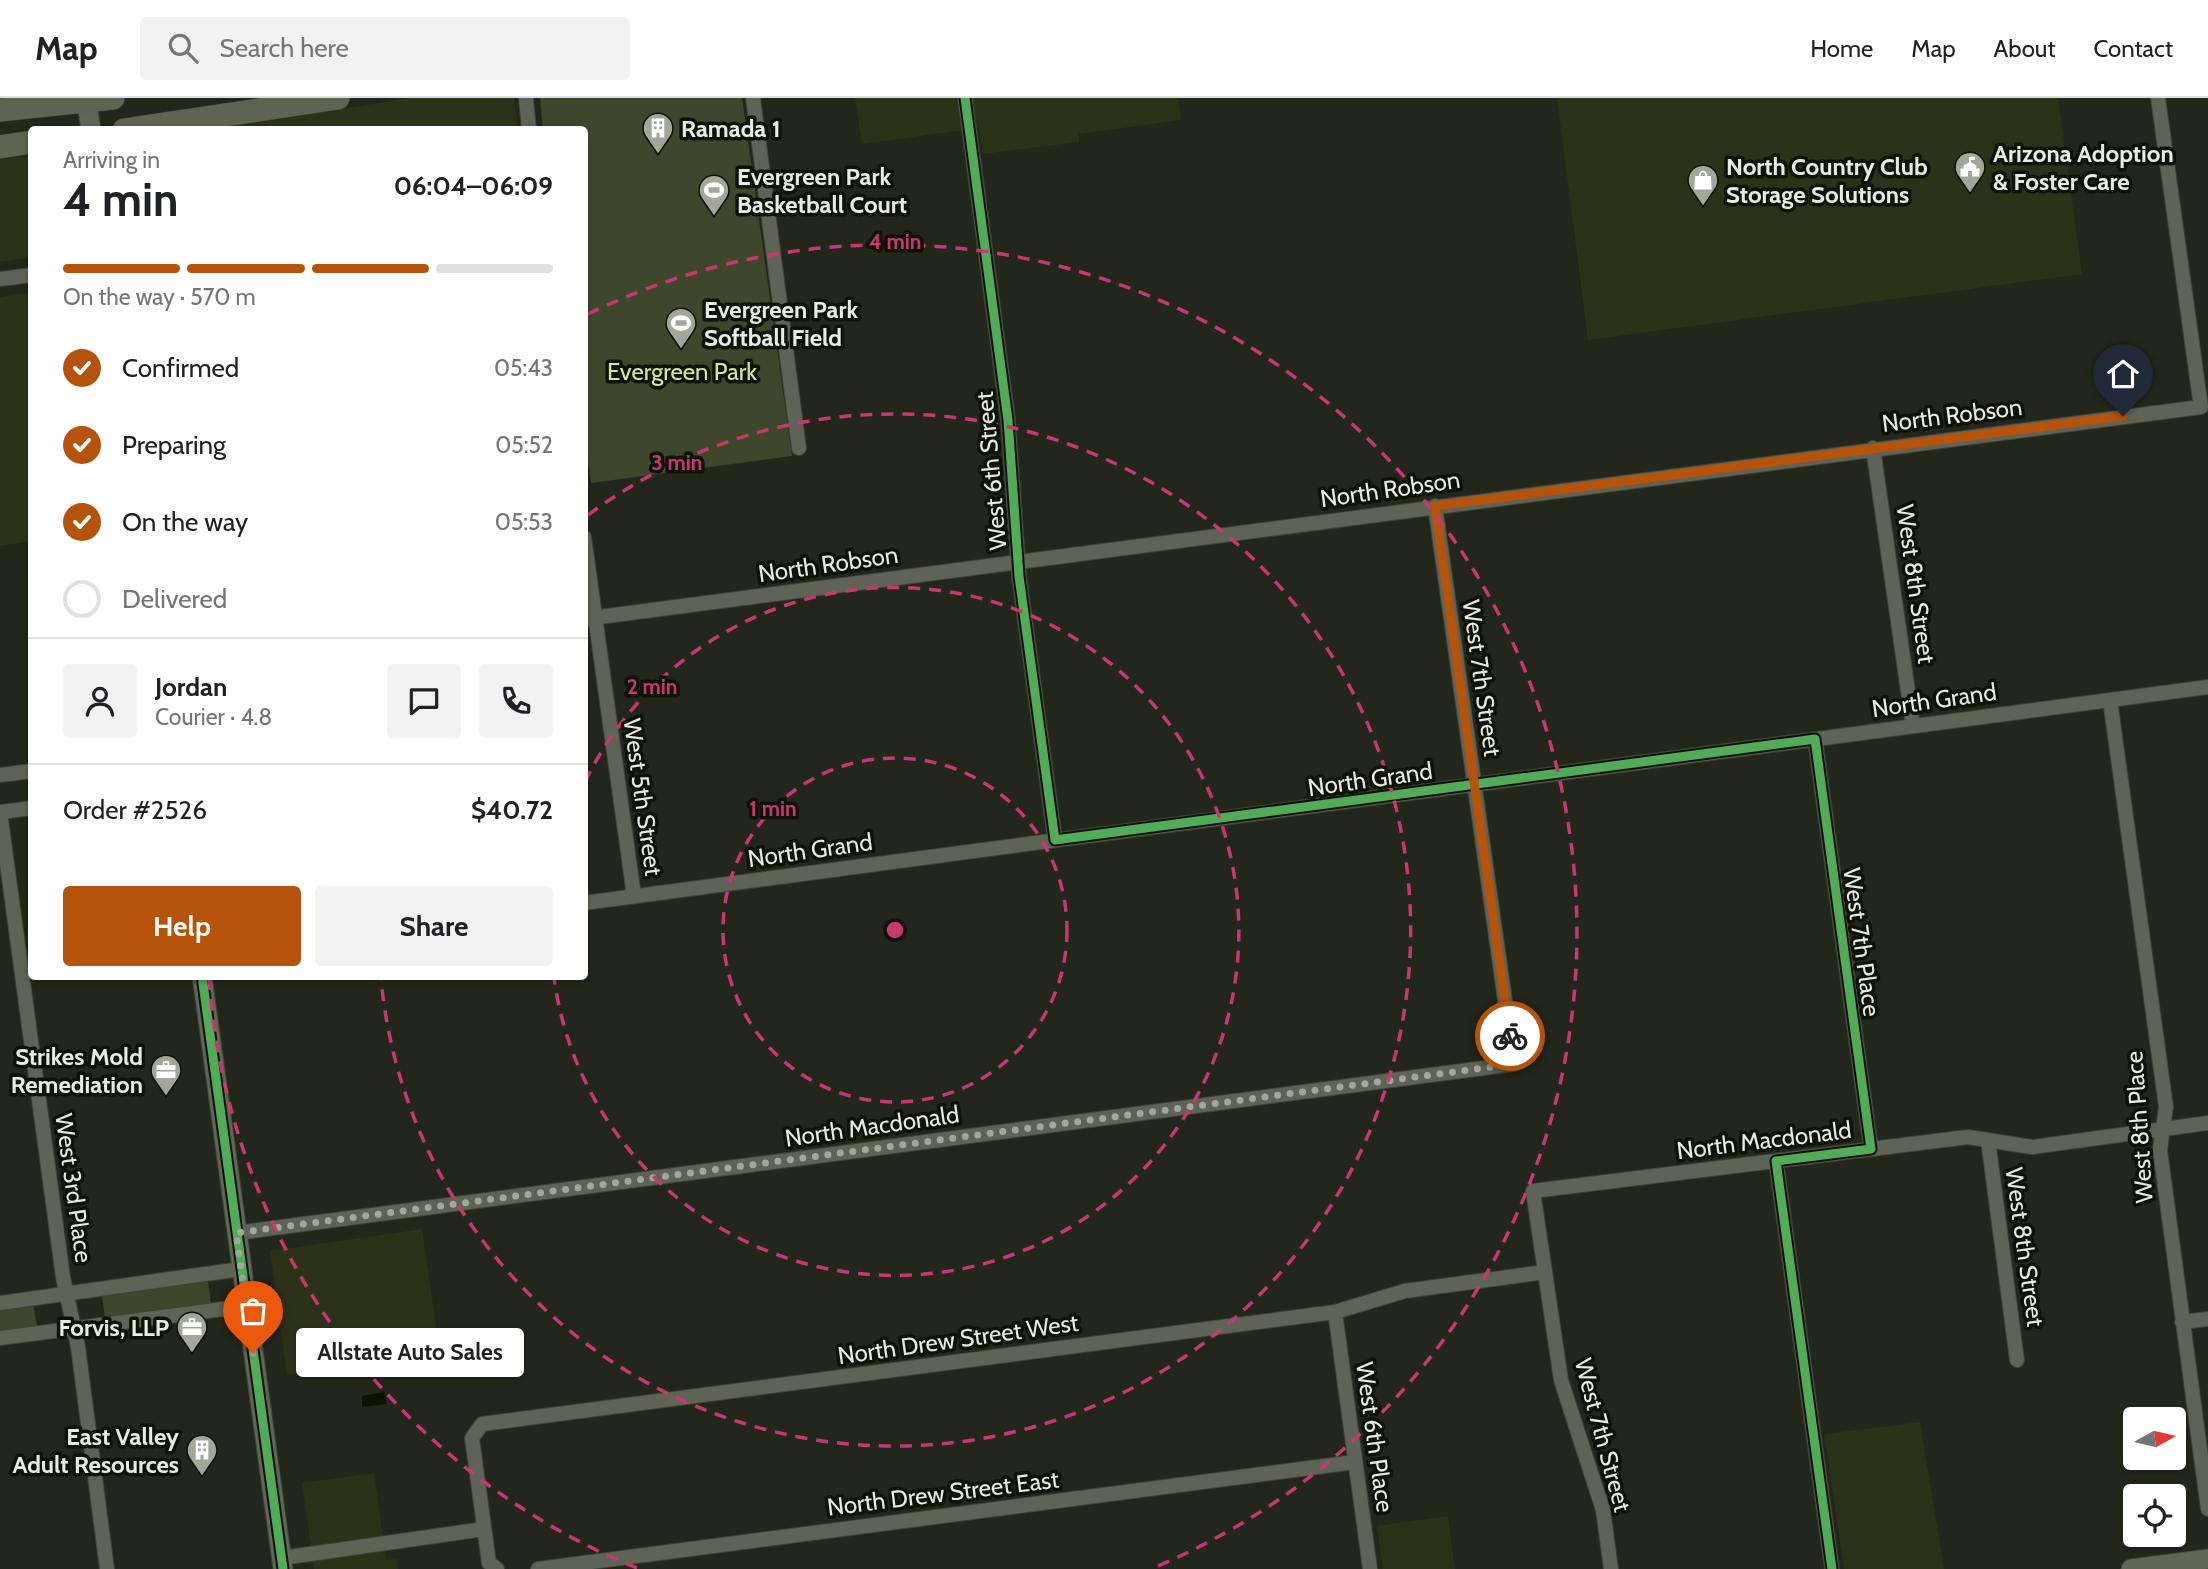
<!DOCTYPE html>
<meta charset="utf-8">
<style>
:root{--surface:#fff;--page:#f2f2f2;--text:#202124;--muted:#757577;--line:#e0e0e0;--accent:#b45309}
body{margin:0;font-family:Cabin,sans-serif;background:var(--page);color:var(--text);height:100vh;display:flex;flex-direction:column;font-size:26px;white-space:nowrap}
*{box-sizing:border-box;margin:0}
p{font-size:23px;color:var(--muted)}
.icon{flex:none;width:38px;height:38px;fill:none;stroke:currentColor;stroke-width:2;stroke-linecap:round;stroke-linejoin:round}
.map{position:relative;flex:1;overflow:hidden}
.side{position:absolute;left:28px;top:28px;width:560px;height:854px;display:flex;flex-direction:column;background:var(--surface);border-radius:7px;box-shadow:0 2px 5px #0004}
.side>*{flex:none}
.needle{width:46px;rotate:82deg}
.fabs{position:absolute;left:2123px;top:1309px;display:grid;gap:14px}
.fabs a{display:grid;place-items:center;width:63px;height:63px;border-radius:7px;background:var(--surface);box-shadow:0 2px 5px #0004;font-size:35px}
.pin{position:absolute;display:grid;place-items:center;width:60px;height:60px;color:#fff;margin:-72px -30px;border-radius:50% 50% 50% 0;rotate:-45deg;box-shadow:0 0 7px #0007}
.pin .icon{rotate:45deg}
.courier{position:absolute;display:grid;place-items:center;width:70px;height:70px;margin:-35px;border:5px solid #b45309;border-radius:50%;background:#fff;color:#222;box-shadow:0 2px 9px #0007}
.bubble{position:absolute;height:49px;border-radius:7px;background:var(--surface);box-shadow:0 2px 5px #0004;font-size:23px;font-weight:700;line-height:49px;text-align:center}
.summary em{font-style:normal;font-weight:700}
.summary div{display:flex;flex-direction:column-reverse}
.summary{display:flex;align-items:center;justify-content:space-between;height:119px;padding:0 35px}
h1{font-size:46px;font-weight:700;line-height:52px}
.bar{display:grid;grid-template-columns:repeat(4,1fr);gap:10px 7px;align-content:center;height:84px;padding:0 35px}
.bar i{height:9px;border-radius:5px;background:var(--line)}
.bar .current{background:var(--accent)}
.bar p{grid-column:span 4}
.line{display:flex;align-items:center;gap:18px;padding:0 35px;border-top:2px solid var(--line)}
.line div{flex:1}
.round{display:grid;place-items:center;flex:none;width:74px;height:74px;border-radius:7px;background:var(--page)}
ol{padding:0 35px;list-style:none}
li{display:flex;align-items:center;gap:21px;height:77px}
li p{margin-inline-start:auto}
li .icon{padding:7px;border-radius:50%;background:var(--accent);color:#fff;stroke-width:4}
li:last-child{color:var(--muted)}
li i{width:38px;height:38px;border:4px solid var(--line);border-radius:50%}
.cta{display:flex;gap:14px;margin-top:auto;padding:14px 35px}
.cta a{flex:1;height:80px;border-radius:7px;background:var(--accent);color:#fff;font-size:28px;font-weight:700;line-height:80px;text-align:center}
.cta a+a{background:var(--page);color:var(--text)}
header{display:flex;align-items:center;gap:42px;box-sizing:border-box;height:98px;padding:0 35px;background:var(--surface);border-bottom:2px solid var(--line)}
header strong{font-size:33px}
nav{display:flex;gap:38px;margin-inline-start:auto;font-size:24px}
.search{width:490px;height:63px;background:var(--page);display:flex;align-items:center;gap:18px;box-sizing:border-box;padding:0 24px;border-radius:7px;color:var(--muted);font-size:26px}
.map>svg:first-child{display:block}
</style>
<header>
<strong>Map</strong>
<div class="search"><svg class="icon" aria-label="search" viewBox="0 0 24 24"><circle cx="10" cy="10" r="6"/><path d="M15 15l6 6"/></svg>Search here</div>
<nav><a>Home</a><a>Map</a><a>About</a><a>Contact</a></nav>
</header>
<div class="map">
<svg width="2208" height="1471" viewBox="0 0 2208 1471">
<rect width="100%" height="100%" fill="#23261b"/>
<g fill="#2b3218">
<polygon points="410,0 514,0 518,31 211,32"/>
<polygon points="855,0 1178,0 1181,22 1079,36 1079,44 983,56 979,30 862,46"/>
<polygon points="1557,0 2058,0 2082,176 1588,242"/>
<polygon points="31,58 31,159 0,164 0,62"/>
<polygon points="31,195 31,443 0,448 0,199"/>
<polygon points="422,1131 440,1256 287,1277 270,1153"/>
<polygon points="1920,1324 1944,1471 1844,1471 1824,1336"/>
<polygon points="374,1375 386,1462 397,1461 398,1471 314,1471 302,1385"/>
<polygon points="1448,1418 1455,1471 1383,1471 1377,1428"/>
</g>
<g fill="#3e462c">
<polygon points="540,0 742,0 792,358 591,385 584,334 584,32 543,31"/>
<polygon points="208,1183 211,1205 105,1220 102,1197"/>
<polygon points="33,1205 37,1228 0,1234 0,1210"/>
</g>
<polygon fill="#0c1302" points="385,1294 386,1306 362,1309 362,1298"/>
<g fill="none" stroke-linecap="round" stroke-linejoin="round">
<g stroke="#3e4137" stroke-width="16">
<g id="street">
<polyline points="526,0 529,32"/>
<polyline points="753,0 799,350"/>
<polyline points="965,0 1008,322 1019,478 1055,742"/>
<polyline points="0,181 32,177"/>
<polyline points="1873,350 1913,628"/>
<polyline points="584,439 634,798"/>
<polyline points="584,521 2201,309 2158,0"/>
<polyline points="2110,602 2166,1009 2160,1052 2208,1411"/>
<polyline points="1815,641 1871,1051"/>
<polyline points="0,677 32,673"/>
<polyline points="0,714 63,1179 78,1249 107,1471"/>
<polyline points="0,714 32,710"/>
<polyline points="584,805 2208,589"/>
<polyline points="1988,1042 2017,1262"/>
<polyline points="1776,1063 1832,1471"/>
<polyline points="236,1135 1514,966 1435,408"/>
<polyline points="0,1205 241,1171"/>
<polyline points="1335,1214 1370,1471"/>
<polyline points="2182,1224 2208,1221"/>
<polyline points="0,1240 246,1208"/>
<polyline points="282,1460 484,1431"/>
<polyline points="497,1471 489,1465 472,1340 482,1326 1335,1214 1405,1193 1545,1174"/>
<polyline points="538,1471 1355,1364"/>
<polyline points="1611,1471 1603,1412 1561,1282 1533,1093 1968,1039 2032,1049 2208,1025"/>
</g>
</g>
<g stroke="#3e4137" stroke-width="21">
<g id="secondary">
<polyline points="86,0 91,32"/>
<polyline points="202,878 283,1471"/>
<polyline points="2131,1471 2208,1461"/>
</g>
</g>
<g stroke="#3e4137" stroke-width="24">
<g id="primary">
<polyline points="0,12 113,0"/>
<polyline points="124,32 338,0"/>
<polyline points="0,49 32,44"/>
</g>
</g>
<use href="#street" stroke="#5e6355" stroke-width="14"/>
<use href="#secondary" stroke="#606556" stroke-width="19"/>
<use href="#primary" stroke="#5e6352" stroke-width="23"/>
<g stroke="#0f1209" stroke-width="13">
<g id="cycleway">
<polyline points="965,0 1008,322 1019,478 1055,742 1815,641 1871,1051 1776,1063 1832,1471"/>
<polyline points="202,878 283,1471"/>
</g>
</g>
<use href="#cycleway" stroke="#51ab58" stroke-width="9"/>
</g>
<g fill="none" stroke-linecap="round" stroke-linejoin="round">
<polyline stroke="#a3a79a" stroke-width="7" stroke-dasharray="0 12.6" points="253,1255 236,1135 1514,966 1510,938"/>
<polyline stroke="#b45309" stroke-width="9" points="1510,938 1435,408 2123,318"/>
</g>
<g fill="none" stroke="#c8386f" stroke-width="3.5" stroke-dasharray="12 9">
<circle cx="895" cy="832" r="172"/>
<path d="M585 684A344 344 0 1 1 554 880"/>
<path d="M588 417A516 516 0 1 1 381 881"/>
<path d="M637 1470A688 688 0 0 1 209 880M588 216A688 688 0 1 1 1153 1470"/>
</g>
<defs>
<g id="building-pin" transform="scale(1.575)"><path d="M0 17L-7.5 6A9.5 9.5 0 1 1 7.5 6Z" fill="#a3a79a" stroke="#0f1209"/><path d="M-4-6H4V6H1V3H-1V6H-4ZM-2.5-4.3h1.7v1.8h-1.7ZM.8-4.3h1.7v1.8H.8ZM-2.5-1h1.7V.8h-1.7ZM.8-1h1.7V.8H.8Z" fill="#fff"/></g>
<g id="civic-pin" transform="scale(1.575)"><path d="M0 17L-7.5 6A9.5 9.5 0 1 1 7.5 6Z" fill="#a3a79a" stroke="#0f1209"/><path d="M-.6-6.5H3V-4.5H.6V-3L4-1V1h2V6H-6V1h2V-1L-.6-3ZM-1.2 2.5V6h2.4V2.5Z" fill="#fff"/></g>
<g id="shop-pin" transform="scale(1.575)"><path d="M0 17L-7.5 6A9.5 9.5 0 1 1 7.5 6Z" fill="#a3a79a" stroke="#0f1209"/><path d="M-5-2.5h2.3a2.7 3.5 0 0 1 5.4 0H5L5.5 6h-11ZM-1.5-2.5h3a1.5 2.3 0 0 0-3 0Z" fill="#fff"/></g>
<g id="stadium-pin" transform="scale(1.575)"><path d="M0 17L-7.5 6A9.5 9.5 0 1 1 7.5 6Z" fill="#a3a79a" stroke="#0f1209"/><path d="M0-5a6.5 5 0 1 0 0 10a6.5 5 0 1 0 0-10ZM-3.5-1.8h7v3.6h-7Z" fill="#fff"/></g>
<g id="office-pin" transform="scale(1.575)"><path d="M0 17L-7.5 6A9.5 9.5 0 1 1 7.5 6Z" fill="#a3a79a" stroke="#0f1209"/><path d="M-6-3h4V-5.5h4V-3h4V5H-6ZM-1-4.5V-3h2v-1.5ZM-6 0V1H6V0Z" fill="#fff"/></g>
</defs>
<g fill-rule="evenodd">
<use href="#building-pin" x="658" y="30"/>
<use href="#civic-pin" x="1970" y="69"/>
<use href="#shop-pin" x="1703" y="82"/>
<use href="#stadium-pin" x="714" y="92"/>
<use href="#stadium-pin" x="681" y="225"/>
<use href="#office-pin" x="166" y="972"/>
<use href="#office-pin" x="192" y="1229"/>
<use href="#building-pin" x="202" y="1352"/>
</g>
<g text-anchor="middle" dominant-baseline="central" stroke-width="7" stroke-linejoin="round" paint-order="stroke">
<g font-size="24" font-weight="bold" fill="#e8ecdf" stroke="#0f1209" text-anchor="start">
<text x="681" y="30">Ramada 1</text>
<text x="1993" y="55">Arizona Adoption<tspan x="1993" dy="28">&amp; Foster Care</tspan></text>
<text x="1726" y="68">North Country Club<tspan x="1726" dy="28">Storage Solutions</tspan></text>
<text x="737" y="78">Evergreen Park<tspan x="737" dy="28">Basketball Court</tspan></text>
<text x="704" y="211">Evergreen Park<tspan x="704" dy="28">Softball Field</tspan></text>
<text x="143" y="958" text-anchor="end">Strikes Mold<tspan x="143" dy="28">Remediation</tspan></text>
<text x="169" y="1229" text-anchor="end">Forvis, LLP</text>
<text x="179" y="1338" text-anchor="end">East Valley<tspan x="179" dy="28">Adult Resources</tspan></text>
</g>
<g font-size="24" fill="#d0e999" stroke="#0f1209">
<text x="682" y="273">Evergreen Park</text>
</g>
<g font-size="24" fill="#e8ecdf" stroke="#0f1209">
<text transform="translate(1952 317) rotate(-7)">North Robson</text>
<text transform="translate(991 373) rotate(-95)">West 6th Street</text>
<text transform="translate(1390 391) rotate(-8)">North Robson</text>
<text transform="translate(828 466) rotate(-8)">North Robson</text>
<text transform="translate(1916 486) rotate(82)">West 8th Street</text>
<text transform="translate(1482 580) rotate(82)">West 7th Street</text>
<text transform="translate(1934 602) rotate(-8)">North Grand</text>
<text transform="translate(1370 681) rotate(-8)">North Grand</text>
<text transform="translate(643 699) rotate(82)">West 5th Street</text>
<text transform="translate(810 752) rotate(-8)">North Grand</text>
<text transform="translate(1862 844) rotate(82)">West 7th Place</text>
<text transform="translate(872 1028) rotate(-8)">North Macdonald</text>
<text transform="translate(2139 1029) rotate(-94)">West 8th Place</text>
<text transform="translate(1764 1042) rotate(-7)">North Macdonald</text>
<text transform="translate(74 1090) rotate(82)">West 3rd Place</text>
<text transform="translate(2025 1149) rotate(82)">West 8th Street</text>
<text transform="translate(958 1241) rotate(-8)">North Drew Street West</text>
<text transform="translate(1603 1337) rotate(75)">West 7th Street</text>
<text transform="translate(1375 1339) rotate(82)">West 6th Place</text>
<text transform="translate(943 1395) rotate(-7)">North Drew Street East</text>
</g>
</g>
<circle cx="895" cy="832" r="10" fill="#c8386f" stroke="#0f1209" stroke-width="3.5"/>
<g font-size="21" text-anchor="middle" font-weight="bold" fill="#c8386f" stroke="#0f1209" stroke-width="7" stroke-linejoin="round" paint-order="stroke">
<text x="895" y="151">4 min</text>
<text x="677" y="372">3 min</text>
<text x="652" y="596">2 min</text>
<text x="773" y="718">1 min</text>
</g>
</svg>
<div class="fabs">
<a><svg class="needle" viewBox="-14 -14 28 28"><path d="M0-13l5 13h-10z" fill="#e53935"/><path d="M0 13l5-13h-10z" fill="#757577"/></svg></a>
<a><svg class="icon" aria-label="locate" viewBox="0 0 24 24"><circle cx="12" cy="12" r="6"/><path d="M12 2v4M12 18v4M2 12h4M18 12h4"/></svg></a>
</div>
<div class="pin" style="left:253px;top:1255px;background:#ea580c"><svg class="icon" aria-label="bag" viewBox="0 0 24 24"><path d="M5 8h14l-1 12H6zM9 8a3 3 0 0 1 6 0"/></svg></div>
<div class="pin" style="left:2123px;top:318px;background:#1f2937"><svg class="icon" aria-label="home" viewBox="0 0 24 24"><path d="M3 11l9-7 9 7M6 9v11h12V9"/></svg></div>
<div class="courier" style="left:1510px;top:938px"><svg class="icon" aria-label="bike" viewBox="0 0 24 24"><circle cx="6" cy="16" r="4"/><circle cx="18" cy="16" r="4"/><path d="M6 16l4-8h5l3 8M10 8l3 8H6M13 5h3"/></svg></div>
<div class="bubble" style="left:296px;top:1230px;width:228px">Allstate Auto Sales</div>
<section class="side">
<div class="summary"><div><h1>4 min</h1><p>Arriving in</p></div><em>06:04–06:09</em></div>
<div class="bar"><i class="current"></i><i class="current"></i><i class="current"></i><i></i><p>On the way · 570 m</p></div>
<ol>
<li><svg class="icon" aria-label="check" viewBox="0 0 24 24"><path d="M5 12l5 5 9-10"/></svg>Confirmed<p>05:43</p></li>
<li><svg class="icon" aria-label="check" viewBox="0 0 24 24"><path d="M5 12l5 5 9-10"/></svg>Preparing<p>05:52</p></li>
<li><svg class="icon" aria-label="check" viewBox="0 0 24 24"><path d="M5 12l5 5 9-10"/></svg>On the way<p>05:53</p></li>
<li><i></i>Delivered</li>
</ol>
<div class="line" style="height:126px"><a class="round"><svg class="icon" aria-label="person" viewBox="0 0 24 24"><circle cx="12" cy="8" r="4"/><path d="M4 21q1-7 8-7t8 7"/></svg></a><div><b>Jordan</b><p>Courier · 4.8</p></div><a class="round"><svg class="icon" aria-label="chat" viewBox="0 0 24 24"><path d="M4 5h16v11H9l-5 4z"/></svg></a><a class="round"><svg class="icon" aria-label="phone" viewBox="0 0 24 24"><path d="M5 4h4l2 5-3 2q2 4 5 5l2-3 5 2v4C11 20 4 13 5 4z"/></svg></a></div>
<div class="line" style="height:91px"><div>Order #2526</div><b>$40.72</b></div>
<div class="cta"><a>Help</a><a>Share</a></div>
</section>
</div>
